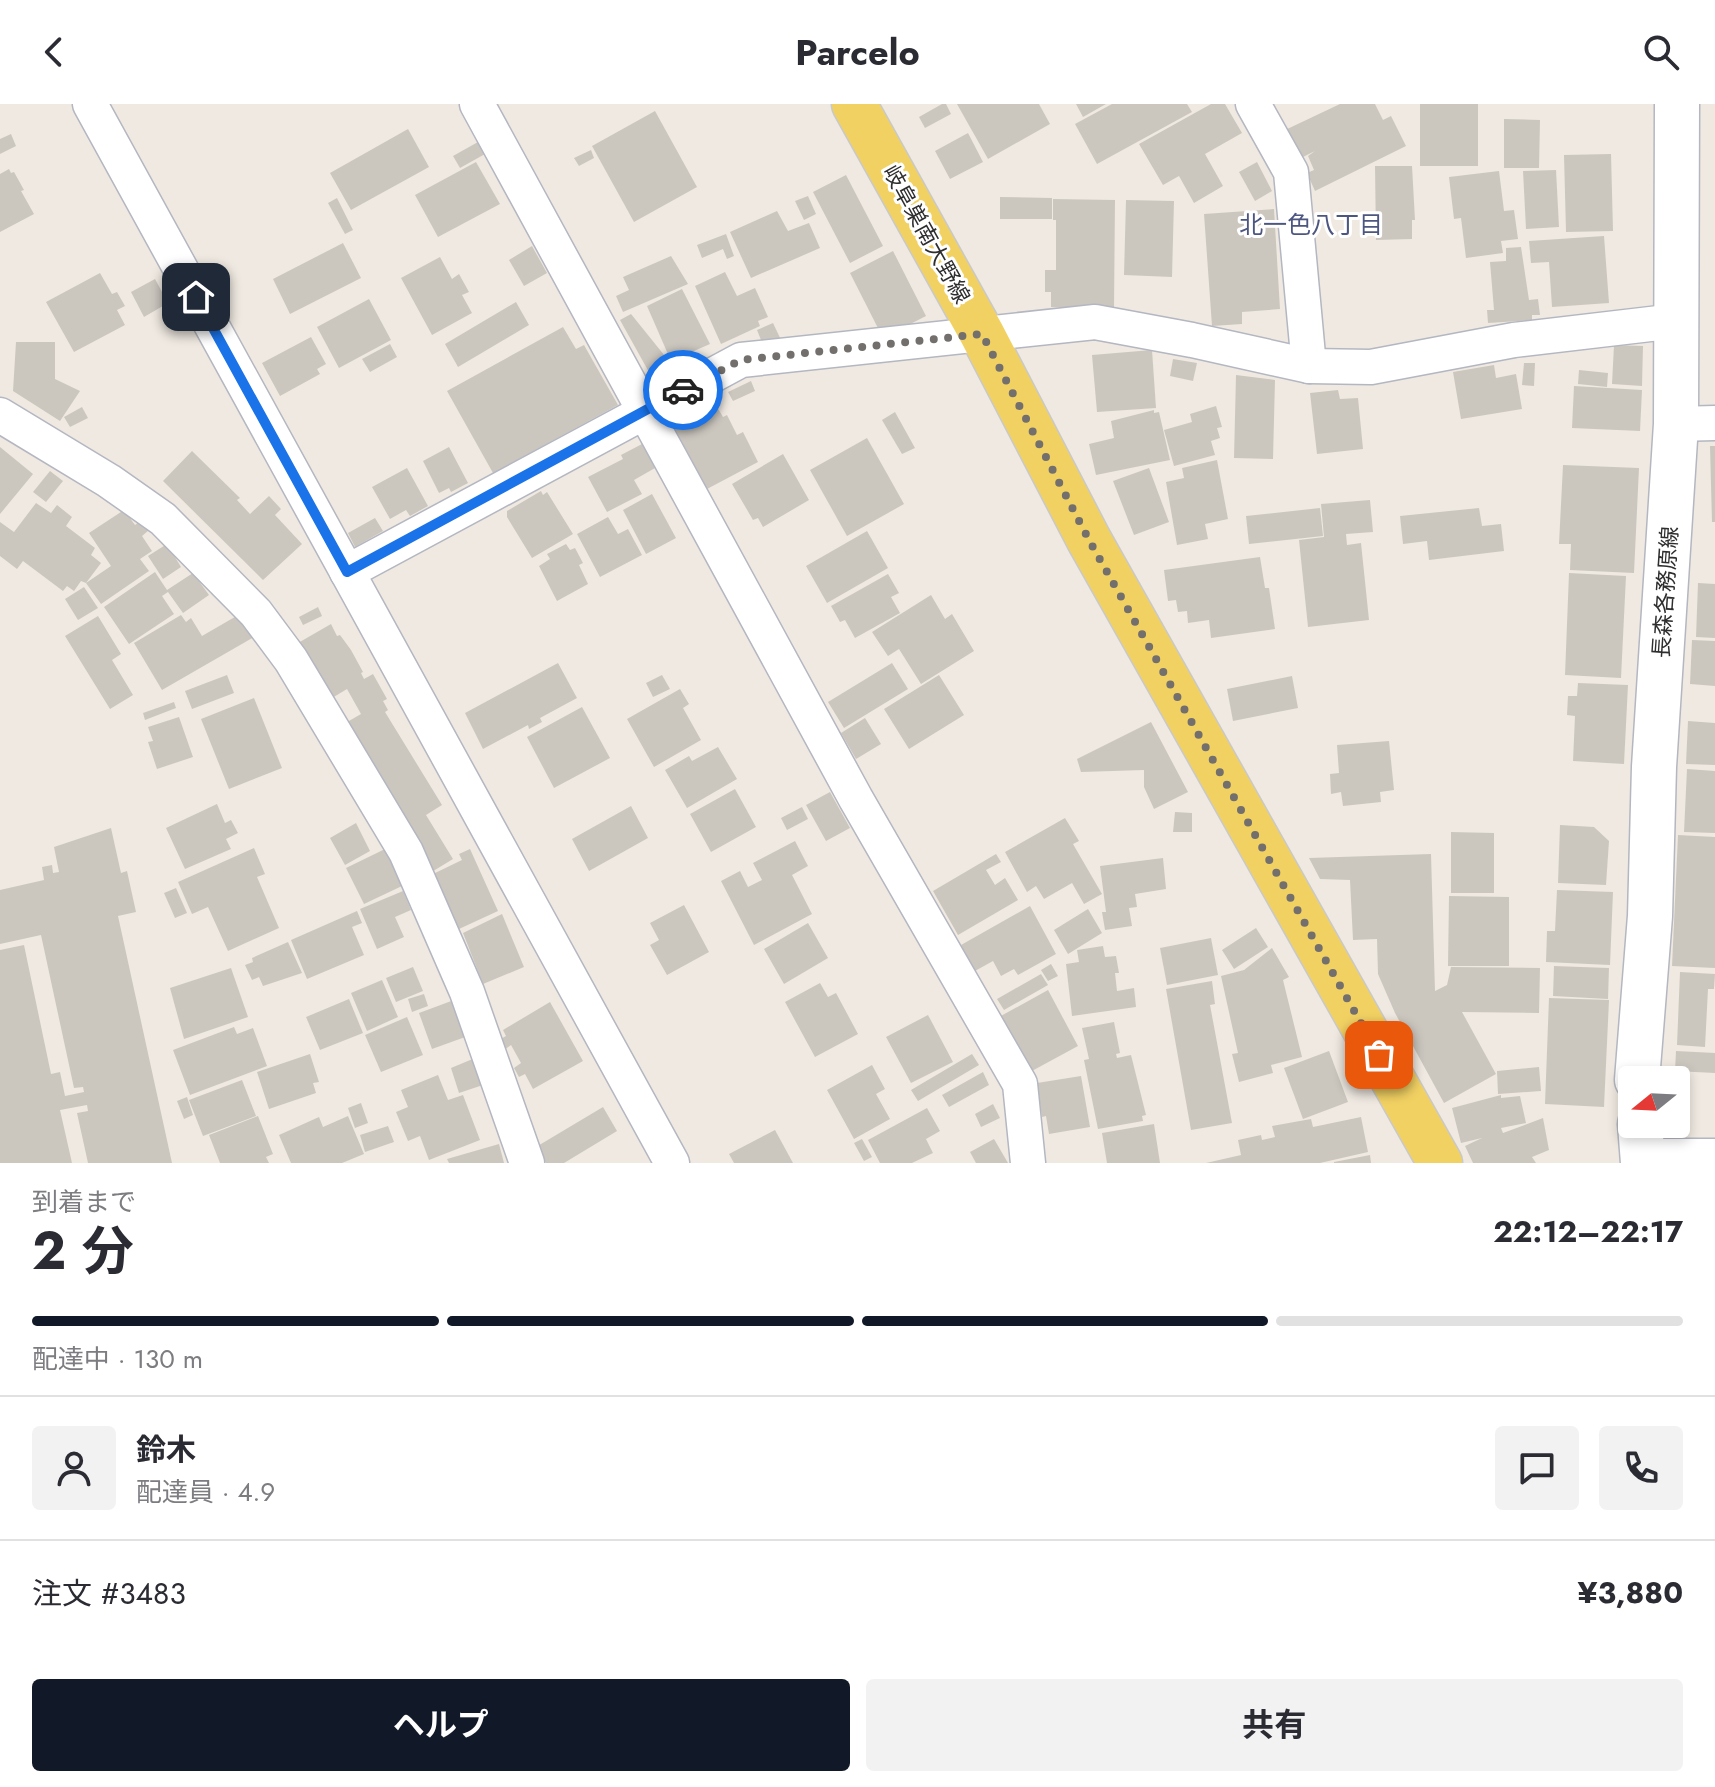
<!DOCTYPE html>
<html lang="ja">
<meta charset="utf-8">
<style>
:root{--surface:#fff;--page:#f2f2f3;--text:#2b2b33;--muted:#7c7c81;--line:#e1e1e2;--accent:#111827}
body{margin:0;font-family:Jost,"Noto Sans JP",sans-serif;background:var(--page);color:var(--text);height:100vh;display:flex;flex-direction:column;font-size:30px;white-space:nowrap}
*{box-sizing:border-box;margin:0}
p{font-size:26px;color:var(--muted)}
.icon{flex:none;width:44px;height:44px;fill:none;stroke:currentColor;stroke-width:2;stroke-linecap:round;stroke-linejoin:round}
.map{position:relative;height:1059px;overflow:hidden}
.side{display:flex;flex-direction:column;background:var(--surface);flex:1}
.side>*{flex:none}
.needle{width:52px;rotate:252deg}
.tools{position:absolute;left:1618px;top:962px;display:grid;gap:16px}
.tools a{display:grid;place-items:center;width:72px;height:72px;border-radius:8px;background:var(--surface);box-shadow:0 4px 12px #0003;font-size:40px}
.pin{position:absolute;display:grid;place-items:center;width:68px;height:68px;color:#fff;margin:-34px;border-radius:16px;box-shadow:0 4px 12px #0006}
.courier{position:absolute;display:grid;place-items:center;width:80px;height:80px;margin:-40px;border:6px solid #1a73e8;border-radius:50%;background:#fff;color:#222;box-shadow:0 2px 10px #0007}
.head em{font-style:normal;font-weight:700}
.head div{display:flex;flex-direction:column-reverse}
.head{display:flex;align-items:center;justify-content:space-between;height:136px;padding:0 32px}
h1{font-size:52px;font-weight:700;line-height:60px}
.bar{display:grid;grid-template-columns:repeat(4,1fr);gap:12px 8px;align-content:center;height:96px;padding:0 32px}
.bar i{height:10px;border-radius:6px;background:var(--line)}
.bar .on{background:var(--accent)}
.bar p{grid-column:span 4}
.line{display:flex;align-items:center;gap:20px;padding:0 32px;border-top:2px solid var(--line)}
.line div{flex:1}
.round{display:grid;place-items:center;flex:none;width:84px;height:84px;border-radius:8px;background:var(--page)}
.cta{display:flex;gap:16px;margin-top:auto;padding:16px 32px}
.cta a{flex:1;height:92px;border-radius:8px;background:var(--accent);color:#fff;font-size:32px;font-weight:700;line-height:92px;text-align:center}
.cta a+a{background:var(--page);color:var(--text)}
header{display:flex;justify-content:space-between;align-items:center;height:104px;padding:0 32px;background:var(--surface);font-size:36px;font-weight:700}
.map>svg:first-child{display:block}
</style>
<header><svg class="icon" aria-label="back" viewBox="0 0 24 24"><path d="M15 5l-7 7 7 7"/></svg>Parcelo<svg class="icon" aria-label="search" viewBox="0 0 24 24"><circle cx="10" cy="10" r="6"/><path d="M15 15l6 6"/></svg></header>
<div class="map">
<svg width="1715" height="1059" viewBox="0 0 1715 1059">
<rect width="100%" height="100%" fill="#efe9e1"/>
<g fill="#cbc7bf">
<polygon points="942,0 946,0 951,10 925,24 919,13"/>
<polygon points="957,0 1039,0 1050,20 988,55"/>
<polygon points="1076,0 1106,0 1083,13"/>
<polygon points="1112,0 1187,0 1192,8 1097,60 1075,20"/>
<polygon points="1211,0 1225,0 1242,29 1205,50 1223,82 1194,99 1179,72 1163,81 1139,40"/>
<polygon points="1340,0 1375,0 1383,16 1391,12 1406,42 1315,87 1307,69 1314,66 1308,52 1315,47 1297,56 1283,27"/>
<rect x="1420" y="0" width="58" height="62"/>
<polygon points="655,7 697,83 634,118 592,42"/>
<polygon points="1504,15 1540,16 1539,64 1504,64"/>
<polygon points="408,25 429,63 351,106 330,69"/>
<polygon points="968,29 983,58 950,75 935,47"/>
<polygon points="11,30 16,42 0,50 0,35"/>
<polygon points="478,38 485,50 460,64 453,52"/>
<polygon points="591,46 594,54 579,62 574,54"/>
<polygon points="1611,50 1613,127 1566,128 1564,51"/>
<polygon points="476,58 500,100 438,133 415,91"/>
<polygon points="1257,58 1272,87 1255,97 1239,68"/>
<polygon points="1375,62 1412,62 1415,116 1412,116 1412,135 1376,136"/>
<polygon points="9,65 11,69 14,68 24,86 21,87 34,110 0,128 0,70"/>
<polygon points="1556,66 1559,123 1526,125 1523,67"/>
<polygon points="1499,67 1504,107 1514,106 1518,135 1501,137 1503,149 1466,154 1461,114 1454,115 1449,73"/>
<polygon points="846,71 883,142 850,159 813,88"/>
<polygon points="808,92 816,110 804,116 795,97"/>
<polygon points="1000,93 1052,94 1052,115 1000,115"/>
<polygon points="337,94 353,126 345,130 328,99"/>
<polygon points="1053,95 1115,96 1114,204 1051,203 1051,188 1045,188 1045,166 1056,166 1056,116 1053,116"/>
<polygon points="1126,96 1174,97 1172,173 1124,171"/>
<polygon points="1274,105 1280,205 1242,208 1242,220 1212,222 1204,110"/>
<polygon points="777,107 788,127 809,119 820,144 751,174 730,128"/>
<polygon points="726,130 734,152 727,155 723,145 702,154 697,141"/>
<polygon points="1604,132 1609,199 1552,203 1549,158 1531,159 1529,137"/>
<polygon points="343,139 361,174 290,210 273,175"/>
<polygon points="532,142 547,169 524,182 509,156"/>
<polygon points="1521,143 1529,196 1538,195 1540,211 1532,211 1532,216 1488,219 1487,206 1494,206 1490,158 1506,157 1506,144"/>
<polygon points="893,147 926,212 883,234 850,169"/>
<polygon points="671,152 688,180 623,208 616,192 629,186 623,173"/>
<polygon points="440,153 452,175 459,170 469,188 462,191 472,209 432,231 401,174"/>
<polygon points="725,168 737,192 755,184 768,213 758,217 760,222 721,240 695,182"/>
<polygon points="100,169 112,190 117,188 125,202 117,206 125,221 74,248 46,198"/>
<polygon points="155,175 168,199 144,213 131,188"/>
<polygon points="682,185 710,240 671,257 647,202"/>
<polygon points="369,195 391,236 339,264 317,223"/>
<polygon points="516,198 529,221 458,263 445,240"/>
<polygon points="631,210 677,267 655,279 620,216"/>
<polygon points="773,219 782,238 763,241 757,226"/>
<polygon points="563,223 576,245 584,241 618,301 493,369 447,287"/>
<polygon points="311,233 326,260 317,265 320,270 280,292 262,259"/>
<polygon points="16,238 55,238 55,275 80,287 60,317 13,287"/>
<polygon points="390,240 397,253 370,268 362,255"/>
<polygon points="1614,241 1643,242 1642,282 1612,280"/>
<polygon points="1152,246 1156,304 1097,308 1092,251"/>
<polygon points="1173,255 1197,259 1193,277 1170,272"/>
<polygon points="1524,259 1535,259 1534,282 1522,281"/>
<polygon points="1494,261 1496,274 1516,270 1522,305 1461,315 1453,268"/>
<polygon points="1579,266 1608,269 1607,283 1578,280"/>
<polygon points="1236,271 1275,276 1273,355 1234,354"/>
<polygon points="751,277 755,287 733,297 728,288"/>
<polygon points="1574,282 1642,286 1640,327 1572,324"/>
<polygon points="1338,286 1340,295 1358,294 1363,345 1317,350 1310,289"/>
<polygon points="1216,302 1222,323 1217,324 1220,334 1211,337 1215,351 1174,362 1164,326 1192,318 1190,310"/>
<polygon points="82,303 88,314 70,323 64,313"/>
<polygon points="717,303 723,313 727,311 737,331 743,328 758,358 707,385 675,325"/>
<polygon points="1154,306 1154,309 1159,308 1170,356 1096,371 1089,340 1114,334 1111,317"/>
<polygon points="895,308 915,344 902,350 882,316"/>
<polygon points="867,334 904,400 847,432 810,366"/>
<polygon points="642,340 655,364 634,376 642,390 607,408 588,373 623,355 621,351"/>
<polygon points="1710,342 1715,342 1715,418 1712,418"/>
<polygon points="0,343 33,370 0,410"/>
<polygon points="449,343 468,379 451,388 449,384 439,389 423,357"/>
<polygon points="192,347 240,394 237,396 250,410 269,392 281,405 275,411 302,440 263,476 163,377"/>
<polygon points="783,350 809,396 763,423 758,414 753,416 732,380"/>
<polygon points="1217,356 1228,415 1205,420 1208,435 1177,441 1166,378 1184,374 1182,364"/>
<polygon points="1563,361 1639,364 1634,469 1570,466 1571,440 1559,440"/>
<polygon points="407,364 428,402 410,412 406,406 390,415 372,383"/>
<polygon points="1149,364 1169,418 1134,431 1113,377"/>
<polygon points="50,367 63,377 46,398 33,388"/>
<polygon points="541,387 543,391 547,388 573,430 532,454 507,413 507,407"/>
<polygon points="652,390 676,434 646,450 623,406"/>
<polygon points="1370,396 1373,428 1346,430 1347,441 1361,439 1369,516 1308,523 1299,436 1324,433 1321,400"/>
<polygon points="36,399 51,409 57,401 72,413 66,422 95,444 91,451 101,459 86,479 111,462 89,429 124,406 135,421 142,416 149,426 142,432 152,447 140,455 149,467 101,500 86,479 81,477 74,487 67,482 63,487 23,457 17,465 0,452 0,418 14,428"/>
<polygon points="1320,404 1323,432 1249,440 1246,412"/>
<polygon points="1479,404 1482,422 1501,420 1504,447 1429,456 1427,437 1403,440 1400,412"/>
<polygon points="608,413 618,430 628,425 642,451 600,473 577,430"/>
<polygon points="375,414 383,427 355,443 348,429"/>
<polygon points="867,427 888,464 827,499 806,462"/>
<polygon points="167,440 181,463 163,475 148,452"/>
<polygon points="566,440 570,446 575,444 583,459 579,461 588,480 557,497 539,462 550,455 547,450"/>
<polygon points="1260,453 1265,484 1269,484 1275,525 1211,534 1209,516 1188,519 1187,507 1178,508 1176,496 1168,497 1164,466"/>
<polygon points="155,468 167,486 193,469 209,491 183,509 168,488 162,492 174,510 129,540 104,503"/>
<polygon points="1569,469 1626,472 1621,574 1565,571"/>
<polygon points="888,470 899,489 891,493 900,509 855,534 845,516 840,518 831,502"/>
<polygon points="1698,479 1715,480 1715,534 1696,533"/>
<polygon points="84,483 98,504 78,516 65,495"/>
<polygon points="931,491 945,515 952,510 974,547 921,580 899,545 888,552 872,528"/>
<polygon points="318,503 322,512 303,521 299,513"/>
<polygon points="240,510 254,533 162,586 134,539 181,511 186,518 191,514 202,532"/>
<polygon points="98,512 121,550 112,556 133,591 110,605 65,532"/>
<polygon points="331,520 337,532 340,531 351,546 363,568 361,569 364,575 373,570 387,595 383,597 388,606 385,608 442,701 426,711 453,755 430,769 342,621 361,610 347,585 332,594 298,539"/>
<polygon points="1692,536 1715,537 1715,582 1690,580"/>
<polygon points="558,559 577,594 540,614 542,618 529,625 528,621 483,645 465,609"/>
<polygon points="892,559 908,585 844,624 828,598"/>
<polygon points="227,571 234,589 192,605 185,587"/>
<polygon points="662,571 670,585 653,593 646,579"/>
<polygon points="939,571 964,611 909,645 884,605"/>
<polygon points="1292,572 1298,604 1233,617 1227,585"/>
<polygon points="1578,579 1628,581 1624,660 1573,657 1575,612 1567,611 1568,592 1577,592"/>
<polygon points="680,585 689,600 683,604 701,636 654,663 627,615"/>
<polygon points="254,594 282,664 229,685 201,615"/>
<polygon points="174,598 176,604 145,616 143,609"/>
<polygon points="582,603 610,654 554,684 527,633"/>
<polygon points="179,613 193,653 157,665 148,638 153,637 148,623"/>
<polygon points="865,614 881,640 856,655 841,629"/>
<polygon points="1688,617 1715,619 1715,661 1686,660"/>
<polygon points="1151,618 1188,688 1154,705 1144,683 1144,666 1081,668 1077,655"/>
<polygon points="1389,637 1394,686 1380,688 1381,698 1343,702 1341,688 1331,690 1330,670 1339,669 1337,641"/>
<polygon points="718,643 737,675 687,704 665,666 689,652 692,657"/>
<polygon points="1687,665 1715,667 1715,729 1684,728"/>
<polygon points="735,685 756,723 711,748 690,710"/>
<polygon points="830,688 850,724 826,737 806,701"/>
<polygon points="217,700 225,719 231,716 238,729 226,735 231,745 185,765 166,724"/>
<polygon points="631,702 648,734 589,767 572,735"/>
<polygon points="802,703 808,715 787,726 781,714"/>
<polygon points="1175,708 1192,709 1192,728 1173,728"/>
<polygon points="1065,714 1079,737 1073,740 1102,790 1084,800 1072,779 1044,795 1036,782 1027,788 1005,748"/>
<polygon points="356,719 370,747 345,761 330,734"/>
<polygon points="1560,721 1594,723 1609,737 1606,781 1558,779"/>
<polygon points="111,724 121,769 127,767 136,808 118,812 172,1059 88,1059 77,1009 88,1007 87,1001 60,1006 72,1059 0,1059 0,846 24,841 51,970 60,968 65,992 84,988 83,983 74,984 41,831 0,840 0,786 44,776 42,763 52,761 53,769 59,768 54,743"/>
<polygon points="1451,728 1494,729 1494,789 1451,789"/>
<polygon points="1678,731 1715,733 1715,864 1672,862"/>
<polygon points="795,737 808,762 792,771 812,810 754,841 721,777 740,767 748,783 762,776 753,759"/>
<polygon points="254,744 265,770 257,773 279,824 228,847 208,803 192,810 178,778"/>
<polygon points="385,745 402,782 364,800 346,764"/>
<polygon points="470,745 498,807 459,825 433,770 462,756 459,750"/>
<polygon points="996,750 1001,758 986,766 995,781 1005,774 1018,796 958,831 933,787"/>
<polygon points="1431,750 1435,887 1447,881 1451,863 1540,864 1539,909 1462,908 1496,970 1444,999 1395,909 1378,870 1377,835 1353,836 1350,776 1320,775 1309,754"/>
<polygon points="1163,754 1166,785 1135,790 1137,803 1129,804 1132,822 1105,826 1102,808 1106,808 1100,762"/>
<polygon points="176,784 187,809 175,814 164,789"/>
<polygon points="1557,786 1613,788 1610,861 1546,858 1547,827 1555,827"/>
<polygon points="403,787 411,806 395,813 404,833 377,845 360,805"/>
<polygon points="1449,792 1509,793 1509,862 1448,862"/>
<polygon points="684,801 709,848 667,871 650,841 659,836 650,819"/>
<polygon points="1030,802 1056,850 1018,871 1014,865 1001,872 993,857 975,867 961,841"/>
<polygon points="1088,805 1102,829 1068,850 1054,826"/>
<polygon points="357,807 362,819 352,823 364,851 307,875 291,836"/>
<polygon points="502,810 524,863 483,880 463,829"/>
<polygon points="808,819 828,854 784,880 764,845"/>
<polygon points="1256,824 1268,843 1234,865 1222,846"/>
<polygon points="1211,834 1218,871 1167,881 1160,844"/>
<polygon points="288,838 302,869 263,882 259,873 252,876 245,861 253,858 252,854"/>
<polygon points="1103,842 1105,853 1116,852 1119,869 1115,869 1117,887 1134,884 1136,903 1072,912 1066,860 1079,858 1077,846"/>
<polygon points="1272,844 1289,873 1283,876 1302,953 1271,961 1273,969 1239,978 1232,950 1238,949 1221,872 1244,866"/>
<polygon points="1051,860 1058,872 1048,877 1041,866"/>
<polygon points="1554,862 1609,864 1608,895 1553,892"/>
<polygon points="413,863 423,887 396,898 386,874"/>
<polygon points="231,864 248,913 184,935 170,884"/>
<polygon points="1680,868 1715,870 1714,885 1708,885 1705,943 1677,941"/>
<polygon points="1041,870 1048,881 1004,906 997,895"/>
<polygon points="382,876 398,913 367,927 351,889"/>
<polygon points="1212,877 1215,900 1210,901 1232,1019 1191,1026 1166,885"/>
<polygon points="820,879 828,893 836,889 858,930 815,953 785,898"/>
<polygon points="1048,886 1078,942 1030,968 999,913"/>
<polygon points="424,890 428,902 412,908 408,895"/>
<polygon points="1549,894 1609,896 1604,1003 1545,1000"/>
<polygon points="349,895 363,929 320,946 306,913"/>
<polygon points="454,896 468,932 432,945 419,909"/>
<polygon points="550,898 583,957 533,985 525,970 519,973 514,964 521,959 511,941 504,946 499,936 506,932 503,926"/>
<polygon points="928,911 953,958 911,979 886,933"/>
<polygon points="407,913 423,951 381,968 365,931"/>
<polygon points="1114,918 1120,949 1116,950 1117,954 1131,951 1146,1011 1142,1012 1143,1017 1098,1025 1084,956 1089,955 1082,924"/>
<polygon points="234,923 237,930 253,924 267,962 190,991 173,946"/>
<polygon points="1329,947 1348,998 1303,1015 1284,964"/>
<polygon points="1676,947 1715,949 1715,969 1675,967"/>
<polygon points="310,950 319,978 313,979 316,989 269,1005 257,968"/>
<polygon points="972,950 979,961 918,997 911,986"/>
<polygon points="475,954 483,981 459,989 451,964"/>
<polygon points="872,961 885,985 876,990 890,1015 854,1035 827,986"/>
<polygon points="1539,963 1541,987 1498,990 1497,967"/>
<polygon points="983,968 989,981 949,1003 942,991"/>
<polygon points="438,971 448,996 463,991 480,1036 429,1056 420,1032 408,1037 396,1008 408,1003 401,986"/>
<polygon points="1081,972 1090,1023 1049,1030 1046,1012 1042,1013 1037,979"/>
<polygon points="242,976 256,1012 203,1032 189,996"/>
<polygon points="1501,991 1501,994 1520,992 1526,1019 1501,1024 1503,1029 1543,1014 1549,1046 1532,1053 1536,1059 1473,1059 1465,1042 1482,1034 1461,1039 1452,1004"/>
<polygon points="187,993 193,1011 184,1015 177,997"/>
<polygon points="361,999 368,1019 355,1024 348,1004"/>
<polygon points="993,1000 1000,1014 981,1023 975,1010"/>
<polygon points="603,1003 617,1027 564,1059 546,1059 536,1043"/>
<polygon points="927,1004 940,1027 926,1035 933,1049 912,1059 880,1059 868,1036"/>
<polygon points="258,1012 273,1050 266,1053 269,1059 220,1059 209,1031"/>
<polygon points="348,1012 364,1050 342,1059 291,1059 279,1031 319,1013 323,1023"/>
<polygon points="1361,1013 1368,1048 1320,1059 1206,1059 1241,1051 1238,1036 1261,1031 1262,1036 1275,1033 1272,1022 1311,1015 1313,1023"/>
<polygon points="1154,1020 1160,1059 1107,1059 1102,1029"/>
<polygon points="388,1022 394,1038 365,1048 360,1031"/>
<polygon points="775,1026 793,1059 734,1059 729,1050"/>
<polygon points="862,1035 872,1053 864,1057 854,1039"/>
<polygon points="994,1035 1008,1059 976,1059 970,1048"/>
<polygon points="499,1040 504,1059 449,1059 447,1055"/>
<polygon points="1370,1051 1371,1059 1334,1059 1334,1058"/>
</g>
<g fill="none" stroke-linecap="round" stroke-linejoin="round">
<g stroke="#b4b7c1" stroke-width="37">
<g id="street">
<polyline points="90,0 672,1059"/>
<polyline points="477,0 856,695 1020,980 1028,1059"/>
<polyline points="1253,0 1291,68 1309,262"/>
<polyline points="0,311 109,377 163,415 256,509 291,556 406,748 467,888 527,1059"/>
<polyline points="1676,320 1715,319"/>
<polyline points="347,468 741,256 1095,218 1192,236 1309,262 1371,263 1514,236 1676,217"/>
<polyline points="1643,1052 1715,1052"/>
</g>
</g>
<g stroke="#b4b7c1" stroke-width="47">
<g id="secondary">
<polyline points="1637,976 1650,812 1654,663 1676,320 1677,0"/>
<polyline points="1640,1020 1643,1059"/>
</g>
</g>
<g stroke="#c9c9c9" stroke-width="47">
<polyline id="primary" points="854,0 982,230 1089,436 1440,1059"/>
</g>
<use href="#street" stroke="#fff" stroke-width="34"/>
<use href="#secondary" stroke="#fff" stroke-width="44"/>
<use href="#primary" stroke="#f2d163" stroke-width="44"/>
</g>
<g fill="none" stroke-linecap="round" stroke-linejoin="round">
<polyline stroke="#726f6d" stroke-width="8" stroke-dasharray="0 14.4" points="683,286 741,256 982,230 1089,436 1379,951"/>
<polyline stroke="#1a73e8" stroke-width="10" points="196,193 347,468 683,286"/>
</g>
<g text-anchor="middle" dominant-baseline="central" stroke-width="6" stroke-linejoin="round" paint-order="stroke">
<g font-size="22" fill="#2e2e2e" stroke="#fff">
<text transform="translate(927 130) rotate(61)">岐阜巣南大野線</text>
<text transform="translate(1665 488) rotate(-86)">長森各務原線</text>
</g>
<g font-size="24" fill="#4d5680" stroke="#fff">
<text x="1311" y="120">北一色八丁目</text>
</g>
</g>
</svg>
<div class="tools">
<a><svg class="needle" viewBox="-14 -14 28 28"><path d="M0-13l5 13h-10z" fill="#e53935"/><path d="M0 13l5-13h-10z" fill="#7c7c81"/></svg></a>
</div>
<div class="pin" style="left:1379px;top:951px;background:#ea580c"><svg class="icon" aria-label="bag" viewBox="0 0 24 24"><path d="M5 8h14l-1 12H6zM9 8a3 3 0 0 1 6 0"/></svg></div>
<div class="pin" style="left:196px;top:193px;background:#1f2937"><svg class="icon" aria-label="home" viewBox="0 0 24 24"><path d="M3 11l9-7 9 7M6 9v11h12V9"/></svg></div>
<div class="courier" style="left:683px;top:286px"><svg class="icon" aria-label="car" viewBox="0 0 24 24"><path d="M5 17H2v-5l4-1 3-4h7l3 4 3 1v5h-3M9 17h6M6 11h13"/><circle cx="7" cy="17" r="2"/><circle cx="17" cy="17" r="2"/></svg></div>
</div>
<section class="side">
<div class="head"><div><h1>2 分</h1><p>到着まで</p></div><em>22:12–22:17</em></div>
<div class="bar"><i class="on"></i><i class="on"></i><i class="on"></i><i></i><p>配達中 · 130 m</p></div>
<div class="line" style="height:144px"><a class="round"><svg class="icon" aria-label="person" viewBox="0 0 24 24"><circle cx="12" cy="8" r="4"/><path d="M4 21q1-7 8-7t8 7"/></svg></a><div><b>鈴木</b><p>配達員 · 4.9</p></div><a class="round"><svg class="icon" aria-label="chat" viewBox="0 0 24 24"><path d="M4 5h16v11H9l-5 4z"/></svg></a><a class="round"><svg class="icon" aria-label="phone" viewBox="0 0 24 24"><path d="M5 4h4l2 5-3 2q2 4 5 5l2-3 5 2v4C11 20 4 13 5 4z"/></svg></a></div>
<div class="line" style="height:104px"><div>注文 #3483</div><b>¥3,880</b></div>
<div class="cta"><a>ヘルプ</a><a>共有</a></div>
</section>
